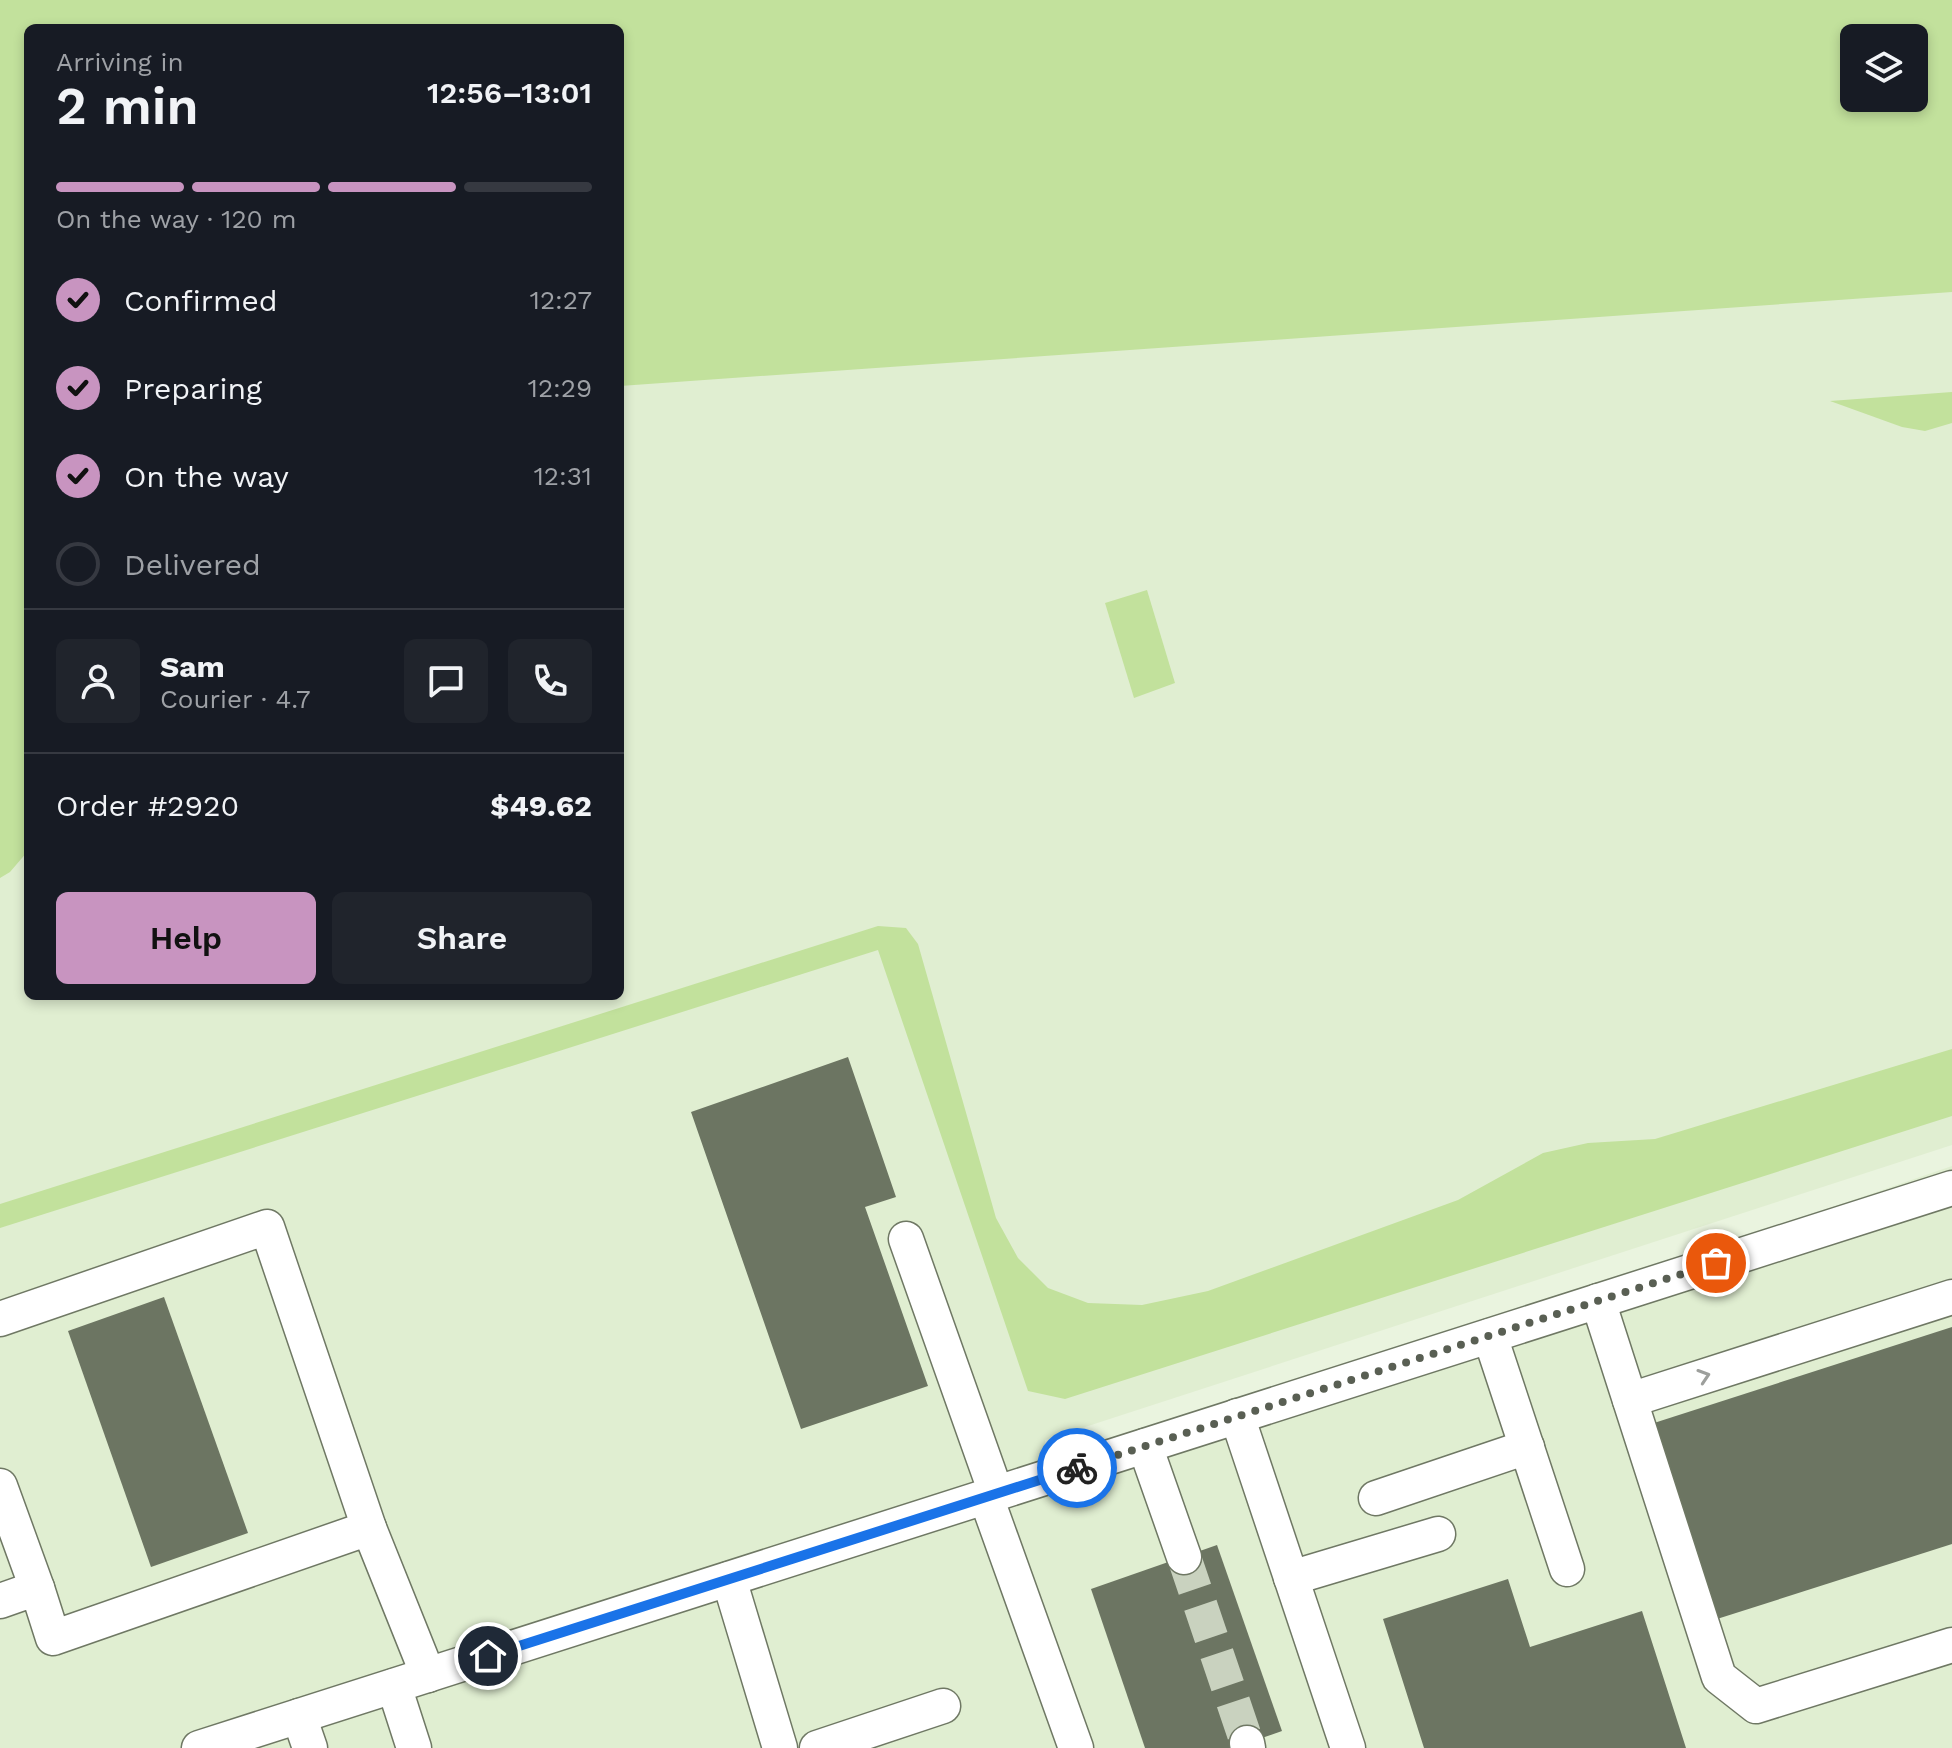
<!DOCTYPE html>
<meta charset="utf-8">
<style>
:root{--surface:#171b24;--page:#20242c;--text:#f1f3f6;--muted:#9ea1a6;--line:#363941;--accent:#c894c0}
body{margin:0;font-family:"Work Sans",sans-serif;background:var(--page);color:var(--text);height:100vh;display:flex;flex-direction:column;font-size:30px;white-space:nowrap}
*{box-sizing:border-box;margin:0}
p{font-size:26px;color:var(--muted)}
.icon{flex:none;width:44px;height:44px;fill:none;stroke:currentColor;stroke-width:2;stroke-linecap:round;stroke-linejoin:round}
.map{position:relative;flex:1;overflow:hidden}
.drawer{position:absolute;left:24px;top:24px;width:600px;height:976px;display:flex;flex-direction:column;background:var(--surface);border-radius:12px;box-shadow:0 4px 12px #0003}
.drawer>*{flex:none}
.fabs{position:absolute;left:1840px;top:24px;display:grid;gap:16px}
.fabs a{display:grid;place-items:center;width:88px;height:88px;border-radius:12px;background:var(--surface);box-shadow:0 4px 12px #0003;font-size:40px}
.pin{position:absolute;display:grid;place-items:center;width:68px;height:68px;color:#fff;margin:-34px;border:4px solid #fff;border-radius:50%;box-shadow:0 2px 8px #0007}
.courier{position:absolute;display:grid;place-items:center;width:80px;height:80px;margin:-40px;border:6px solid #1a73e8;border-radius:50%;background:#fff;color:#222;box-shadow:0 2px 10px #0007}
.overview em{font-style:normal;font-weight:600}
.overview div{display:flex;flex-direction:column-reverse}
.overview{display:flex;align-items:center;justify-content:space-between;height:136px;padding:0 32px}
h1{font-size:52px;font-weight:600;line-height:60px}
.bar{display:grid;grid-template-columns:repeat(4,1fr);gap:12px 8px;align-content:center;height:96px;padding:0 32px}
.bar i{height:10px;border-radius:6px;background:var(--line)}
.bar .current{background:var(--accent)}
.bar p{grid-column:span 4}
.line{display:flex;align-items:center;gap:20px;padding:0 32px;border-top:2px solid var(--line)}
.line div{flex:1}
.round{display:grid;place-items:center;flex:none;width:84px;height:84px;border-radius:12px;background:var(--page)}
ol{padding:0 32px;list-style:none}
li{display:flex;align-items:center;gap:24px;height:88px}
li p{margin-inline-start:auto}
li .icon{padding:8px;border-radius:50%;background:var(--accent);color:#111;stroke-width:4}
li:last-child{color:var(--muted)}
li i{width:44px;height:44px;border:4px solid var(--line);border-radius:50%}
.primary-button{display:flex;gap:16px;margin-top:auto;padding:16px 32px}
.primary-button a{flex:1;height:92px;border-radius:12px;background:var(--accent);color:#111;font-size:32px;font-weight:600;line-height:92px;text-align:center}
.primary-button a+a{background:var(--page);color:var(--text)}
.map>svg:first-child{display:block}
</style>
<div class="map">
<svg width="1952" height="1748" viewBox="0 0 1952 1748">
<rect width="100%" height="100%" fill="#eaf4df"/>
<path fill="#e0eed1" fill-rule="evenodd" d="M0 0H1952V1145L1045 1440 1044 1478 1952 1166V1748H0ZM28 28H620V996H28ZM1854 38H1914V98H1854Z"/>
<g fill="#c2e19c" fill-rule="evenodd">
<path d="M0 0H1952V292L620 386V28H28V851L10 872 0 878ZM1914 38V98H1854V38Z"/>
<polygon points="1952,392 1952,423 1925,431 1902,427 1830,401"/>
<polygon points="1147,590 1175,683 1134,698 1105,603"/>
<polygon points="878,926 906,928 918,944 996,1218 1018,1258 1048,1288 1088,1303 1142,1305 1208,1291 1458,1200 1543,1153 1588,1143 1655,1139 1952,1049 1952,1116 1065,1399 1028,1391 878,950 0,1228 0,1204"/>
</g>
<g fill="#6c7562">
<polygon points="848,1057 896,1197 865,1207 928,1386 801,1429 691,1112"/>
<polygon points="164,1297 248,1533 151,1567 68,1331"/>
<polygon points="1952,1327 1952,1544 1717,1619 1654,1423"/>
<polygon points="1217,1545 1282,1731 1233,1748 1145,1748 1091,1589"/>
<polygon points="1508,1579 1530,1647 1642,1611 1686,1748 1424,1748 1383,1619"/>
</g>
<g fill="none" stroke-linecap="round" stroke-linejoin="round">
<polyline stroke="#c9d2bf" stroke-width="34" stroke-dasharray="34 17" stroke-linecap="butt" points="1184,1557 1247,1743"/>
<g stroke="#6f7864" stroke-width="37">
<g id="minor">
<polyline points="906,1239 996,1493"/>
<polyline points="1598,1301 1719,1677 1756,1706 1952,1645"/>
<polyline points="0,1319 267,1227 369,1528"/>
<polyline points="1490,1336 1567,1569"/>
<polyline points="1630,1400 1952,1297"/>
<polyline points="1237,1416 1348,1748"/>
<polyline points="1145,1446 1184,1557"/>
<polyline points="0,1486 37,1588"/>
<polyline points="986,1497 1076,1748"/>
<polyline points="1376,1498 1527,1447"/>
<polyline points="1291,1578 1438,1534"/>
<polyline points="729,1579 780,1748"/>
<polyline points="0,1601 37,1588 53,1638 369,1528 428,1675"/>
<polyline points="394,1686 414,1748"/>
<polyline points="299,1716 310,1748"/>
<polyline points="1247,1743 1248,1748"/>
<polyline points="199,1748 1952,1188"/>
<polyline points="817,1748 943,1706"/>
</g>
</g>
<use href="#minor" stroke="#fff" stroke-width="34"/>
</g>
<defs><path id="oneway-chevron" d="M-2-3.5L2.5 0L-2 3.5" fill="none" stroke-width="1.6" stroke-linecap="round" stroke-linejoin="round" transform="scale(2)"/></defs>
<use stroke="#9d9f9c" href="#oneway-chevron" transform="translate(1704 1376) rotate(-18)"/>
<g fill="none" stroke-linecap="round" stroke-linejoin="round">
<polyline stroke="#595f53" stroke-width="8" stroke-dasharray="0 14.4" points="1077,1468 1716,1263"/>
<polyline stroke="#1a73e8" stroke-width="10" points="488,1656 1077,1468"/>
</g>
</svg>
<div class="fabs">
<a><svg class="icon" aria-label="layers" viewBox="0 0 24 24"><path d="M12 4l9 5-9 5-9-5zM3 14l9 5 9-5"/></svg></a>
</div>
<div class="pin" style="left:1716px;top:1263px;background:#ea580c"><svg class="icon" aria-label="bag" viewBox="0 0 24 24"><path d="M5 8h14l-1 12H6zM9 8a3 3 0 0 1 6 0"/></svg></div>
<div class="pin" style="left:488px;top:1656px;background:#1f2937"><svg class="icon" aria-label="home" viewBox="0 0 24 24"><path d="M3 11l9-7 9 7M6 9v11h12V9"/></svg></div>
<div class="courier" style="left:1077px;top:1468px"><svg class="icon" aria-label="bike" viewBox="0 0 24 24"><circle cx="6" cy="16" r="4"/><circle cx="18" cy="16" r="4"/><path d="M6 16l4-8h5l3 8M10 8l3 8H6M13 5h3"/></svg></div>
<section class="drawer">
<div class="overview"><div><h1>2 min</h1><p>Arriving in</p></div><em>12:56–13:01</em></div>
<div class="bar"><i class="current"></i><i class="current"></i><i class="current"></i><i></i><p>On the way · 120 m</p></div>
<ol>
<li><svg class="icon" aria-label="check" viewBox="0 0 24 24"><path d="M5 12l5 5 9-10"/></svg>Confirmed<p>12:27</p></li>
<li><svg class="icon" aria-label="check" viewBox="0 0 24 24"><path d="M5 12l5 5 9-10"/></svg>Preparing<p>12:29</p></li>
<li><svg class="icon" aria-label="check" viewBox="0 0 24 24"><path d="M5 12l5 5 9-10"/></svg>On the way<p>12:31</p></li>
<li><i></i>Delivered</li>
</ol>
<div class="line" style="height:144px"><a class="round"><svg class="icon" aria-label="person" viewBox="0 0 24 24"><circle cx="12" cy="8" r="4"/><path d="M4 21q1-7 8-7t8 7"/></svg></a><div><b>Sam</b><p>Courier · 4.7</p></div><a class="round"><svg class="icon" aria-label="chat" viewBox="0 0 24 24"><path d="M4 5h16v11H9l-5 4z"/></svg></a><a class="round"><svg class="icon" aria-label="phone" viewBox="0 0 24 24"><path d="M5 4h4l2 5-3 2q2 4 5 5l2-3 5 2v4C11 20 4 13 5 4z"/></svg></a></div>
<div class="line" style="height:104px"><div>Order #2920</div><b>$49.62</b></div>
<div class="primary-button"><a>Help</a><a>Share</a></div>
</section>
</div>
